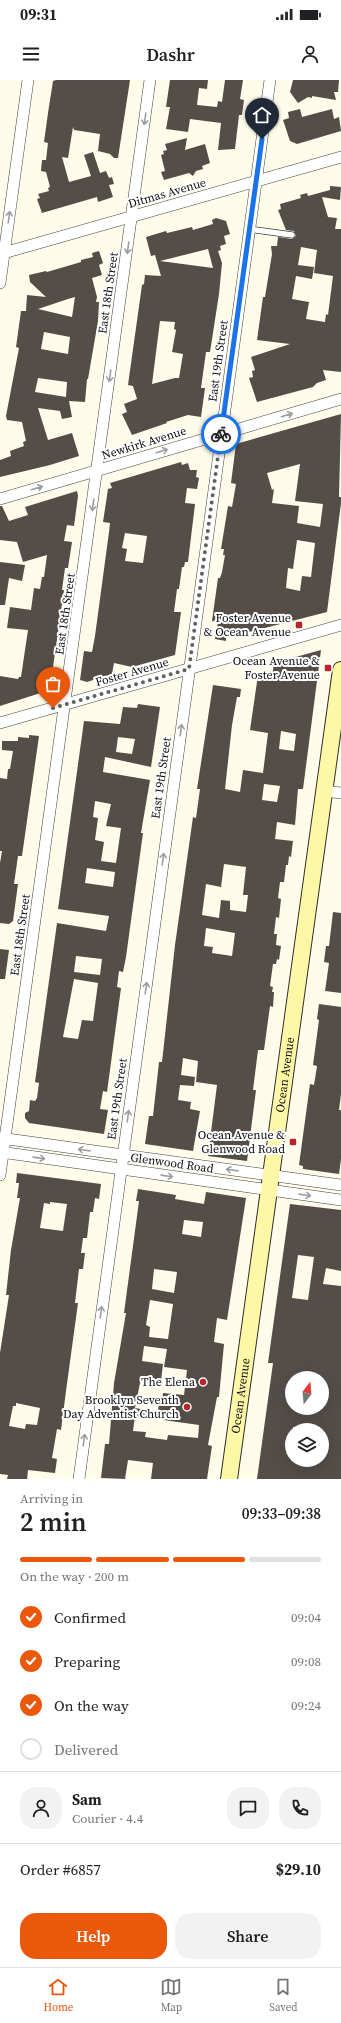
<!DOCTYPE html>
<meta charset="utf-8">
<style>
:root{--surface:#fff;--page:#f2f2f2;--text:#202124;--muted:#757577;--line:#e0e0e0;--accent:#ea580c}
body{margin:0;font-family:"Source Serif 4",serif;background:var(--page);color:var(--text);height:100vh;display:flex;flex-direction:column;font-size:15px;white-space:nowrap}
*{box-sizing:border-box;margin:0}
p{font-size:13px;color:var(--muted)}
.icon{flex:none;width:22px;height:22px;fill:none;stroke:currentColor;stroke-width:2;stroke-linecap:round;stroke-linejoin:round}
.map{position:relative;height:1399px;overflow:hidden}
.sheet{display:flex;flex-direction:column;background:var(--surface);flex:1}
.sheet>*{flex:none}
.needle{width:26px;rotate:16deg}
.fabs{position:absolute;left:285px;top:1291px;display:grid;gap:8px}
.fabs a{display:grid;place-items:center;width:44px;height:44px;border-radius:50%;background:var(--surface);box-shadow:0 4px 16px #0002;font-size:20px}
.pin{position:absolute;display:grid;place-items:center;width:34px;height:34px;color:#fff;margin:-41px -17px;border-radius:50% 50% 50% 0;rotate:-45deg;box-shadow:0 0 4px #0007}
.pin .icon{rotate:45deg}
.courier{position:absolute;display:grid;place-items:center;width:40px;height:40px;margin:-20px;border:3px solid #1a73e8;border-radius:50%;background:#fff;color:#222;box-shadow:0 1px 5px #0007}
.headline em{font-style:normal;font-weight:600}
.headline div{display:flex;flex-direction:column-reverse}
.headline{display:flex;align-items:center;justify-content:space-between;height:68px;padding:0 20px}
h1{font-size:26px;font-weight:600;line-height:30px}
.bar{display:grid;grid-template-columns:repeat(4,1fr);gap:6px 4px;align-content:center;height:48px;padding:0 20px}
.bar i{height:5px;border-radius:3px;background:var(--line)}
.bar .on{background:var(--accent)}
.bar p{grid-column:span 4}
.line{display:flex;align-items:center;gap:10px;padding:0 20px;border-top:1px solid var(--line)}
.line div{flex:1}
.round{display:grid;place-items:center;flex:none;width:42px;height:42px;border-radius:16px;background:var(--page)}
ol{padding:0 20px;list-style:none}
li{display:flex;align-items:center;gap:12px;height:44px}
li p{margin-inline-start:auto}
li .icon{padding:4px;border-radius:50%;background:var(--accent);color:#fff;stroke-width:4}
li:last-child{color:var(--muted)}
li i{width:22px;height:22px;border:2px solid var(--line);border-radius:50%}
.button{display:flex;gap:8px;margin-top:auto;padding:8px 20px}
.button a{flex:1;height:46px;border-radius:16px;background:var(--accent);color:#fff;font-size:16px;font-weight:600;line-height:46px;text-align:center}
.button a+a{background:var(--page);color:var(--text)}
.status{display:flex;justify-content:space-between;align-items:center;height:28px;padding:0 20px;background:var(--surface);direction:ltr}
.status svg{height:11px;fill:currentColor}
header{display:flex;justify-content:space-between;align-items:center;height:52px;padding:0 20px;background:var(--surface);font-size:18px;font-weight:600}
.tabs{display:flex;justify-content:space-around;align-items:center;height:56px;border-top:1px solid var(--line);background:var(--surface);font-size:11px;color:var(--muted)}
.tabs a{display:grid;justify-items:center;gap:2px}
.tabs .on{color:var(--accent)}
.map>svg:first-child{display:block}
</style>
<div class="status"><b>09:31</b><svg viewBox="0 0 49 12"><path d="M0 12V9h3v3zM5 12V6h3v6zM10 12V3h3v9zM15 12V0h3v12zM26 1h20v11H26zM47 4h2v5h-2z"/></svg></div>
<header><svg class="icon" aria-label="menu" viewBox="0 0 24 24"><path d="M4 6h16M4 12h16M4 18h16"/></svg>Dashr<svg class="icon" aria-label="person" viewBox="0 0 24 24"><circle cx="12" cy="8" r="4"/><path d="M4 21q1-7 8-7t8 7"/></svg></header>
<div class="map">
<svg width="341" height="1399" viewBox="0 0 341 1399">
<rect width="100%" height="100%" fill="#fffcea"/>
<g fill="#544d48" fill-rule="evenodd">
<polygon points="56,0 130,0 118,78 114,78 110,74 98,71 100,54 74,50 73,47 68,78 62,77 69,102 91,96 84,75 93,72 100,93 106,91 109,98 112,97 114,104 109,105 113,117 98,122 97,117 42,133 37,119 40,118 38,114 49,111 48,108 50,107 46,92 41,91 42,80 46,80 48,63 44,62 48,33 53,1"/>
<polygon points="170,0 208,0 207,9 199,8 197,25 217,27 218,21 222,22 225,0 243,0 240,19 244,20 242,35 239,35 235,69 218,70 221,43 190,39 188,52 166,49 170,27 166,27"/>
<polygon points="293,0 339,0 338,12 334,12 336,20 312,16 312,18 308,17 298,23 290,12"/>
<polygon points="300,29 302,37 332,29 334,39 339,37 341,51 297,64 290,61 283,40 289,38 288,32"/>
<polygon points="187,58 185,70 205,64 210,83 202,86 203,89 196,91 193,96 189,93 164,100 161,92 165,91 161,75 164,74 163,71 167,70 165,64"/>
<path d="M330 106 341 107 340 120 322 117 328 137 337 138 335 149H341V292L323 290 326 300 317 303 313 307 257 322 249 298 253 297 252 291 255 290 251 277 290 264 257 260 263 217H265L272 174 271 166H277L278 157 292 159 296 156 294 151 286 150 278 130 281 129 280 124 301 118 300 115 307 113 308 116 330 110ZM301 167 317 170 314 193 333 196 328 235 326 234 325 242 306 239 309 222 292 219 296 196 312 199 314 187 298 185Z"/>
<path d="M216 138 226 141 230 154 224 156 226 164 220 166 221 170 218 171 222 183 219 214 210 272H206L201 308H205L201 337 188 335 166 342 167 343 132 355 122 334 127 332 124 324 137 319 133 306 128 305 142 205 144 204 145 195 161 196 155 175 151 176 146 157 166 151 167 153 192 147 193 150 213 144 212 140ZM208 169 213 188 160 181ZM160 241 175 242 174 249 176 250 172 272 183 274 179 298H175L152 304Z"/>
<path d="M99 171 103 183 99 185 102 195 92 198 97 217 96 222H99L98 241 88 299H87L85 322 69 321 72 337 62 339 60 331 38 328 48 360 72 353 79 376 50 385 0 397V380L11 376 10 371 24 366 23 362 26 361 22 342 7 340 6 336 19 268 16 267 21 231H26L27 215 46 217 30 202 29 195 46 191 47 192 81 182V180L93 177 92 173ZM75 217 72 237 38 229 68 219ZM44 252 70 257 68 274 41 269ZM38 298 67 302 66 317 35 312Z"/>
<path d="M341 334 339 417H341V423L327 532 245 553V555L234 554 233 557 226 556V561L215 559 218 542 212 541 218 498H220L222 492 225 475H223L224 469H221L228 426 232 427 236 404 231 403 236 364ZM300 384 295 421 323 424 320 447 297 443 299 426 272 423 274 409 272 410 267 393ZM297 460 315 463 311 497 302 496 300 511 286 508 288 488 293 489Z"/>
<path d="M181 382 182 385 188 383 190 390H197L196 397 199 398 197 409 187 408 185 423 195 424 188 482H185L184 487H182L179 509H177L174 532H181L175 575 132 587 114 583 112 594 87 602 80 600 84 571 92 572 95 556 109 452 110 443 103 442 108 409 112 408 110 403ZM125 453 147 456 143 483 125 481 127 469 122 468Z"/>
<polygon points="77,411 78,416 74,446 67,445 64,461 72,462 68,488 65,488 62,510 64,510 51,601 54,601 53,609 0,626 0,596 18,599 19,597 21,597 28,550 7,548 10,527 31,530 34,508 40,509 42,497 44,497 47,475 23,482 17,462 0,460 0,426 2,426 9,441 28,435 25,427"/>
<polygon points="0,482 25,485 22,501 9,498 5,525 0,525"/>
<path d="M321 570 303 709H298L295 745 277 742 275 759 293 761 291 777 289 776 288 785H286L284 802H280L278 818 281 819 279 838 276 837 274 854H277L276 865 281 866 279 880 277 879 276 884H273L270 906 273 907 272 912H274L273 927 270 926 264 970H258L253 1010H256L247 1081 208 1076 217 1005 196 1002 198 981 183 978 181 995 195 997 194 1006 180 1005 178 1020 191 1022 190 1029 200 1031 193 1071 145 1064 149 1036H153L159 982H162L175 865 193 737 196 738 200 709H197L213 605 241 609 240 617H237L232 645 225 709 240 712 243 690 263 693 268 653 250 650 258 595 272 597 274 583ZM281 651 296 654 294 671 279 669ZM264 704 280 706 277 722 262 720ZM224 784 246 787 243 815H248L246 832 230 830V821L221 820 219 838 202 835 206 804 221 807ZM206 848 235 853 232 876 212 873 213 867 204 866Z"/>
<path d="M138 624 160 627 151 687 105 677 103 692 150 700 141 753H143L126 877 123 892 119 891 117 907 121 908 110 990 107 1012 103 1011 100 1029 108 1030 104 1054 29 1043 25 1038V1033L29 1031 30 1020 35 1021 37 1018 39 1003 35 1002 57 843 106 851 109 836 58 829 84 641 120 644 123 627 137 628ZM118 657 135 659 132 674 116 672ZM95 721 111 724 106 746 121 748 116 783 101 781 104 762 95 760 98 738 93 737ZM87 788 115 792 113 807 85 803ZM76 876 102 879 100 895 74 892ZM74 899 98 903 93 941 82 940 78 959 63 957Z"/>
<polygon points="29,655 39,656 22,776 18,776 14,804 18,804 13,841 9,844 0,843 0,783 2,771 0,771 0,698 7,699 8,689 10,689 13,671 2,670 2,661 18,661 18,657 29,658"/>
<polygon points="333,832 341,833 341,913 325,911 329,883 324,882 326,866 329,866"/>
<polygon points="0,869 9,870 5,899 0,899"/>
<polygon points="319,924 341,927 341,1014 339,1030 341,1030 341,1079 339,1094 303,1089 303,1086 299,1085 310,1004 314,1005 317,986 313,985 319,940 317,939"/>
<path d="M17 1093 101 1104 99 1119 95 1118 93 1132H90L87 1158H83L81 1173H85L83 1189H79L75 1223H78L66 1311 61 1350 57 1349 52 1378 57 1379 55 1393 28 1390 27 1399H7L8 1395 0 1394V1273L9 1215H6L11 1170 20 1118H17L19 1103H16ZM50 1122 67 1124 63 1151 40 1148 44 1123 50 1124ZM16 1323 40 1328 37 1345 26 1344 25 1349 9 1346 13 1326H16Z"/>
<path d="M138 1109 176 1115 175 1119 204 1124 206 1112 246 1118 227 1240 217 1238 214 1262 224 1264 219 1317H217L208 1365 212 1366 207 1399H151L153 1383 128 1380 125 1399 101 1398 105 1364H109L114 1303 126 1233H124L139 1121H136ZM184 1140 203 1142 201 1157 182 1154ZM154 1189 177 1192 174 1213 152 1209ZM150 1220 173 1224 168 1259 149 1257 150 1247 146 1245ZM144 1266 167 1269 164 1287 187 1290 184 1315 163 1313 162 1321 159 1320 158 1332 135 1328 141 1298 161 1301 163 1284 142 1281ZM135 1336 199 1345 198 1358 168 1355 167 1360 145 1357 146 1352 133 1351Z"/>
<path d="M290 1124 341 1130V1191L326 1188 323 1204 341 1206V1399H257L273 1283H268ZM298 1175 314 1177 308 1220 292 1218ZM292 1298H322V1328H292ZM293 1347 322 1350V1380H292Z"/>
</g>
<g fill="none" stroke-linecap="round" stroke-linejoin="round">
<g stroke="#3f3f3f" stroke-width="7">
<polyline id="lane" points="249,149 292,155"/>
</g>
<g stroke="#3f3f3f" stroke-width="12">
<g id="street">
<polyline points="0,174 341,77"/>
<polyline points="0,203 28,0"/>
<polyline points="0,419 341,319"/>
<polyline points="0,643 341,545"/>
<polyline points="325,711 341,713"/>
<polyline points="0,1058 341,1105"/>
<polyline points="0,1072 341,1120"/>
<polyline points="0,1095 150,0"/>
<polyline points="79,1399 270,0"/>
</g>
</g>
<g stroke="#2e2e2e" stroke-width="18">
<g id="secondary">
<path id="s1" d="M229 1399 341 590"/>
</g>
</g>
<use href="#lane" stroke="#fff" stroke-width="5.5"/>
<use href="#street" stroke="#fff" stroke-width="11"/>
<use href="#secondary" stroke="#fef8a6" stroke-width="16"/>
</g>
<defs><path id="oneway-shaft" d="M-6 0H5M1.5-3L5.5 0L1.5 3" fill="none" stroke-width="1.6" stroke-linecap="round" stroke-linejoin="round"/></defs>
<g stroke="#9e9e9e">
<use href="#oneway-shaft" transform="translate(145 39) rotate(98)"/>
<use href="#oneway-shaft" transform="translate(9 137) rotate(-82)"/>
<use href="#oneway-shaft" transform="translate(128 168) rotate(98)"/>
<use href="#oneway-shaft" transform="translate(110 296) rotate(98)"/>
<use href="#oneway-shaft" transform="translate(287 335) rotate(-16)"/>
<use href="#oneway-shaft" transform="translate(162 371) rotate(-17)"/>
<use href="#oneway-shaft" transform="translate(37 408) rotate(-16)"/>
<use href="#oneway-shaft" transform="translate(93 425) rotate(98)"/>
<use href="#oneway-shaft" transform="translate(181 650) rotate(-82)"/>
<use href="#oneway-shaft" transform="translate(163 779) rotate(-82)"/>
<use href="#oneway-shaft" transform="translate(146 908) rotate(-82)"/>
<use href="#oneway-shaft" transform="translate(128 1036) rotate(-82)"/>
<use href="#oneway-shaft" transform="translate(84 1070) rotate(-172)"/>
<use href="#oneway-shaft" transform="translate(39 1078) rotate(8)"/>
<use href="#oneway-shaft" transform="translate(232 1090) rotate(-172)"/>
<use href="#oneway-shaft" transform="translate(167 1096) rotate(8)"/>
<use href="#oneway-shaft" transform="translate(305 1115) rotate(8)"/>
<use href="#oneway-shaft" transform="translate(101 1232) rotate(-82)"/>
<use href="#oneway-shaft" transform="translate(84 1360) rotate(-82)"/>
</g>
<g fill="none" stroke-linecap="round" stroke-linejoin="round">
<polyline stroke="#61605a" stroke-width="4" stroke-dasharray="0 7.2" points="53,628 189,589 221,354"/>
<polyline stroke="#1a73e8" stroke-width="5" points="221,354 262,59"/>
</g>
<g fill="#ba2627" stroke="#fff" stroke-width="1.5">
<rect x="295" y="541" width="8" height="8" rx="2"/>
<rect x="324" y="584" width="8" height="8" rx="2"/>
<rect x="289" y="1058" width="8" height="8" rx="2"/>
<circle cx="203" cy="1302" r="4"/>
<circle cx="187" cy="1327" r="4"/>
</g>
<g text-anchor="middle" dominant-baseline="central" stroke-width="4" stroke-linejoin="round" paint-order="stroke">
<g font-size="12" fill="#0c0c0c" stroke="#fff">
<text transform="translate(167 113) rotate(-16)">Ditmas Avenue</text>
<text transform="translate(108 213) rotate(-82)">East 18th Street</text>
<text transform="translate(218 281) rotate(-82)">East 19th Street</text>
<text transform="translate(144 363) rotate(-17)">Newkirk Avenue</text>
<text transform="translate(65 534) rotate(-82)">East 18th Street</text>
<text transform="translate(132 592) rotate(-16)">Foster Avenue</text>
<text transform="translate(161 698) rotate(-82)">East 19th Street</text>
<text transform="translate(20 855) rotate(-82)">East 18th Street</text>
<text stroke="none"><textPath href="#s1" startOffset="408">Ocean Avenue</textPath></text>
<text transform="translate(117 1019) rotate(-82)">East 19th Street</text>
<text transform="translate(172 1083) rotate(8)">Glenwood Road</text>
<text stroke="none"><textPath href="#s1" startOffset="84">Ocean Avenue</textPath></text>
</g>
<g font-size="12" fill="#0c0c0c" stroke="#fff" text-anchor="end">
<text x="291" y="538">Foster Avenue<tspan x="291" dy="14">&amp; Ocean Avenue</tspan></text>
<text x="320" y="581">Ocean Avenue &amp;<tspan x="320" dy="14">Foster Avenue</tspan></text>
<text x="285" y="1055">Ocean Avenue &amp;<tspan x="285" dy="14">Glenwood Road</tspan></text>
<text x="195" y="1302">The Elena</text>
<text x="179" y="1320">Brooklyn Seventh<tspan x="179" dy="14">Day Adventist Church</tspan></text>
</g>
</g>
</svg>
<div class="fabs">
<a><svg class="needle" viewBox="-14 -14 28 28"><path d="M0-13l5 13h-10z" fill="#e53935"/><path d="M0 13l5-13h-10z" fill="#757577"/></svg></a>
<a><svg class="icon" aria-label="layers" viewBox="0 0 24 24"><path d="M12 4l9 5-9 5-9-5zM3 14l9 5 9-5"/></svg></a>
</div>
<div class="pin" style="left:53px;top:628px;background:#ea580c"><svg class="icon" aria-label="bag" viewBox="0 0 24 24"><path d="M5 8h14l-1 12H6zM9 8a3 3 0 0 1 6 0"/></svg></div>
<div class="pin" style="left:262px;top:59px;background:#1f2937"><svg class="icon" aria-label="home" viewBox="0 0 24 24"><path d="M3 11l9-7 9 7M6 9v11h12V9"/></svg></div>
<div class="courier" style="left:221px;top:354px"><svg class="icon" aria-label="bike" viewBox="0 0 24 24"><circle cx="6" cy="16" r="4"/><circle cx="18" cy="16" r="4"/><path d="M6 16l4-8h5l3 8M10 8l3 8H6M13 5h3"/></svg></div>
</div>
<section class="sheet">
<div class="headline"><div><h1>2 min</h1><p>Arriving in</p></div><em>09:33–09:38</em></div>
<div class="bar"><i class="on"></i><i class="on"></i><i class="on"></i><i></i><p>On the way · 200 m</p></div>
<ol>
<li><svg class="icon" aria-label="check" viewBox="0 0 24 24"><path d="M5 12l5 5 9-10"/></svg>Confirmed<p>09:04</p></li>
<li><svg class="icon" aria-label="check" viewBox="0 0 24 24"><path d="M5 12l5 5 9-10"/></svg>Preparing<p>09:08</p></li>
<li><svg class="icon" aria-label="check" viewBox="0 0 24 24"><path d="M5 12l5 5 9-10"/></svg>On the way<p>09:24</p></li>
<li><i></i>Delivered</li>
</ol>
<div class="line" style="height:72px"><a class="round"><svg class="icon" aria-label="person" viewBox="0 0 24 24"><circle cx="12" cy="8" r="4"/><path d="M4 21q1-7 8-7t8 7"/></svg></a><div><b>Sam</b><p>Courier · 4.4</p></div><a class="round"><svg class="icon" aria-label="chat" viewBox="0 0 24 24"><path d="M4 5h16v11H9l-5 4z"/></svg></a><a class="round"><svg class="icon" aria-label="phone" viewBox="0 0 24 24"><path d="M5 4h4l2 5-3 2q2 4 5 5l2-3 5 2v4C11 20 4 13 5 4z"/></svg></a></div>
<div class="line" style="height:52px"><div>Order #6857</div><b>$29.10</b></div>
<div class="button"><a>Help</a><a>Share</a></div>
</section>
<nav class="tabs">
<a class="on"><svg class="icon" aria-label="home" viewBox="0 0 24 24"><path d="M3 11l9-7 9 7M6 9v11h12V9"/></svg>Home</a>
<a><svg class="icon" aria-label="map" viewBox="0 0 24 24"><path d="M3 6l6-2 6 2 6-2v14l-6 2-6-2-6 2zM9 4v14M15 6v14"/></svg>Map</a>
<a><svg class="icon" aria-label="saved" viewBox="0 0 24 24"><path d="M7 4h10v16l-5-4-5 4z"/></svg>Saved</a>
</nav>
